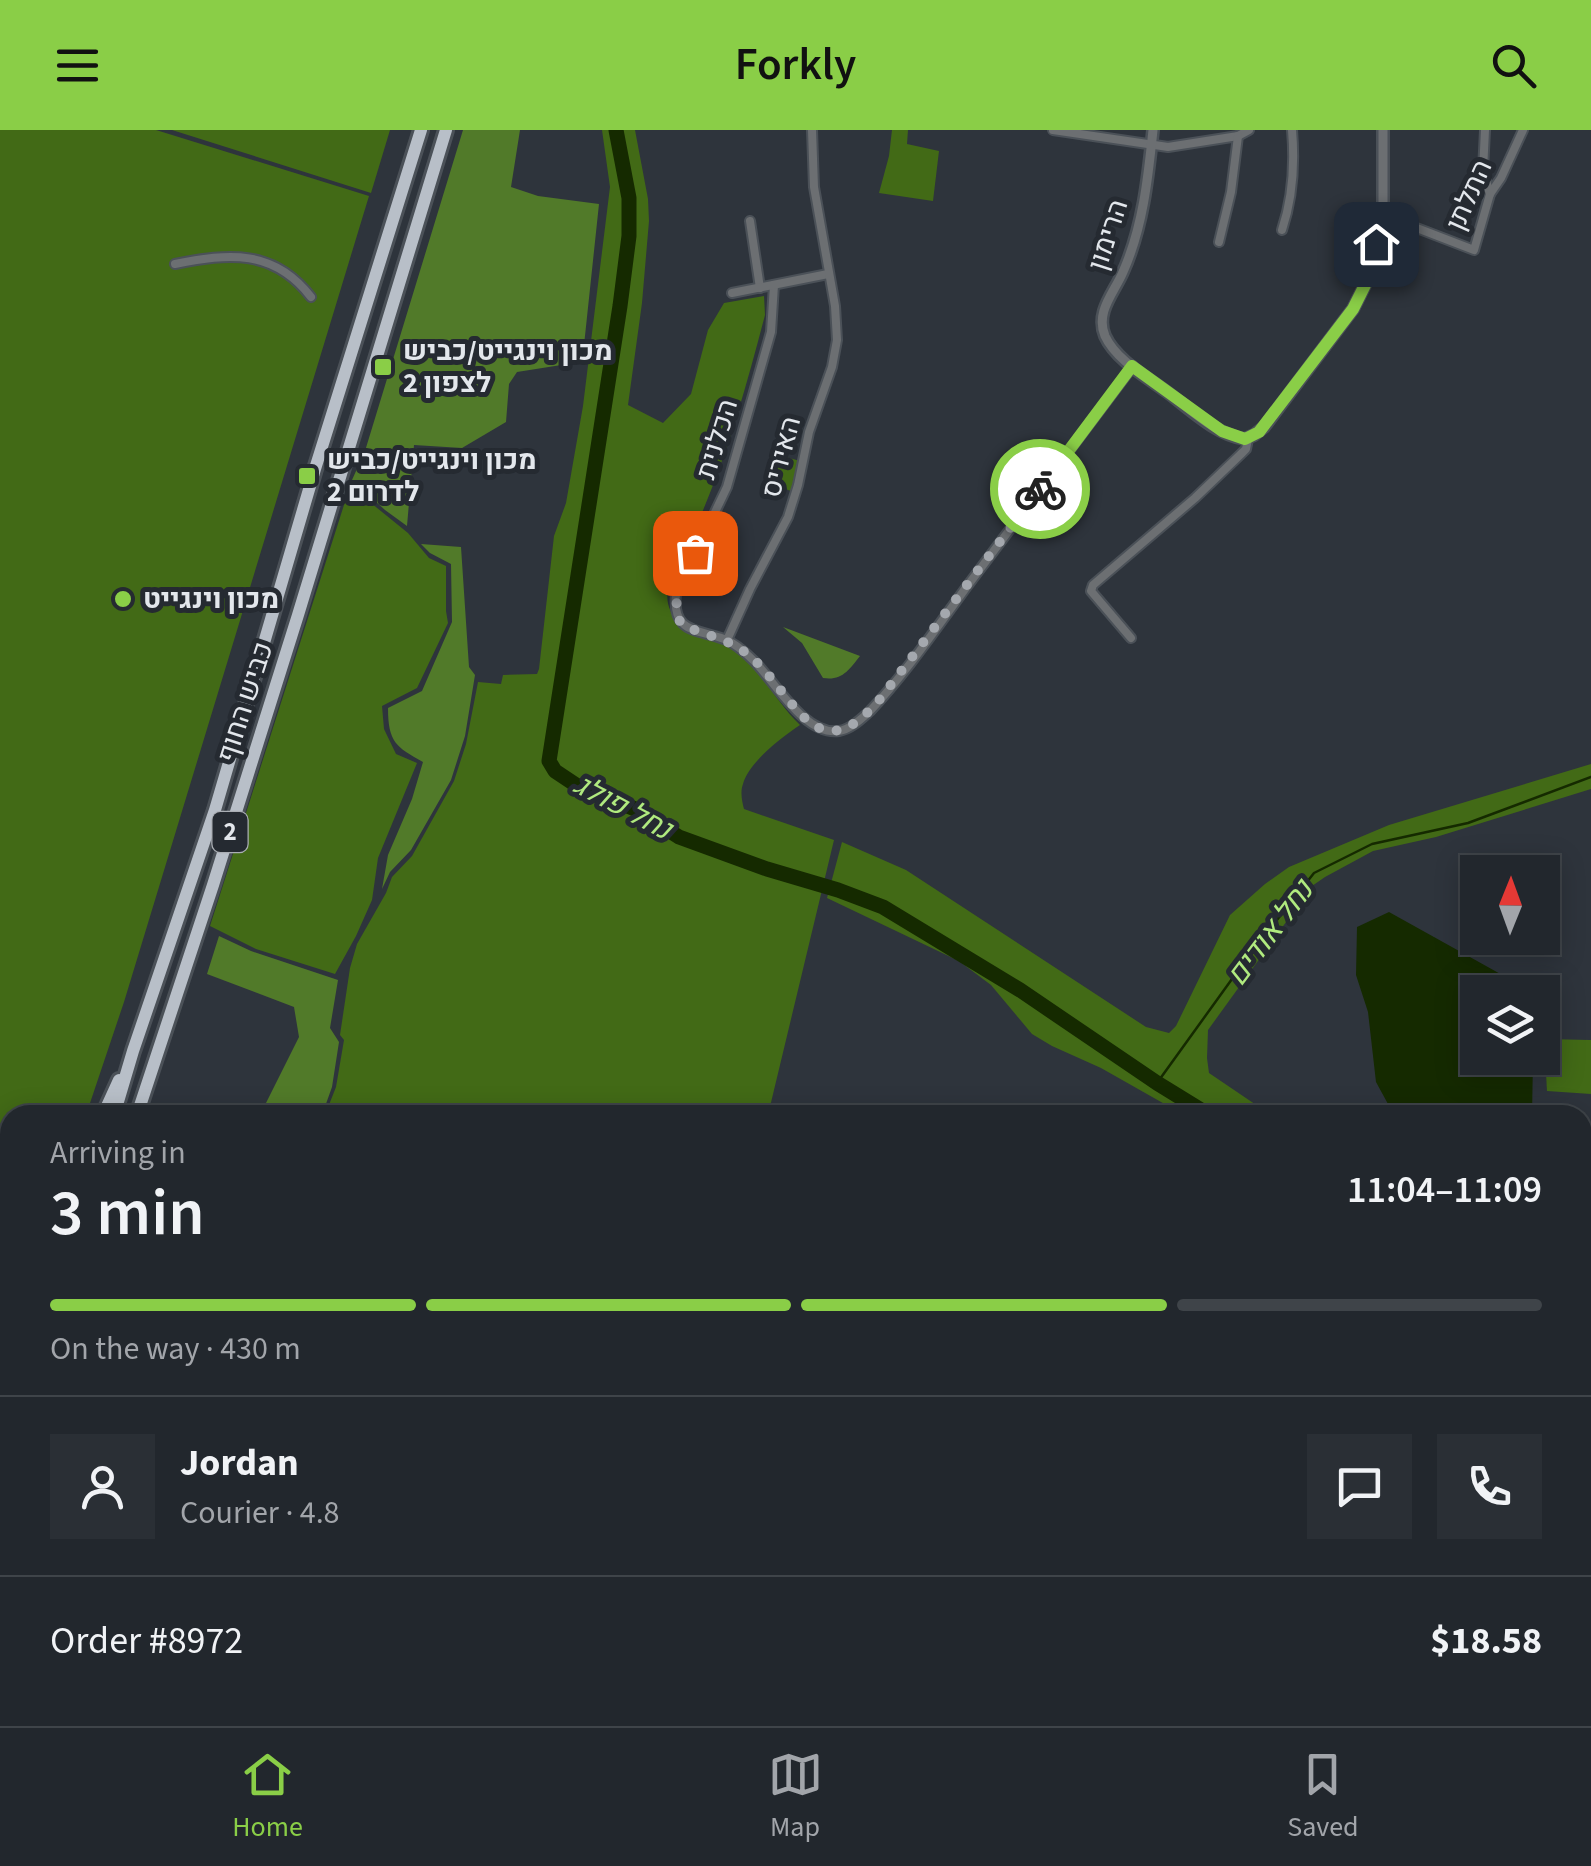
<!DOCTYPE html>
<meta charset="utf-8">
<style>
:root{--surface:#22272d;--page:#2a2f35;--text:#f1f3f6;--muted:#a2a5aa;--line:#3f4449;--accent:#8ace47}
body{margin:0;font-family:"Source Sans 3",Heebo,sans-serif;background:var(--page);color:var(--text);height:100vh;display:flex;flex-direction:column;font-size:38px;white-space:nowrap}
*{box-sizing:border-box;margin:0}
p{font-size:32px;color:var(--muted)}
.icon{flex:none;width:55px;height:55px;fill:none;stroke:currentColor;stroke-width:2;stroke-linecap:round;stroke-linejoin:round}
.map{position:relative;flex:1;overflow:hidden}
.side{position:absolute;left:0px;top:975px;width:1592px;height:622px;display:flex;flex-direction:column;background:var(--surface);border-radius:30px 30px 0 0;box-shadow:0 5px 25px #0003,0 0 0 2px var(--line)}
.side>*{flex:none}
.needle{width:65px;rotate:1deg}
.tools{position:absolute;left:1460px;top:725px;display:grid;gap:20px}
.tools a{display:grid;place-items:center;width:100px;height:100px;border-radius:0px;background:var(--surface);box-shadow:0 5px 25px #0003,0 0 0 2px var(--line);font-size:50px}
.pin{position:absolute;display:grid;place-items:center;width:85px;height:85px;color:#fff;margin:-42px;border-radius:20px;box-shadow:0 5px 15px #0006}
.courier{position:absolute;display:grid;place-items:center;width:100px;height:100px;margin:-50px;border:8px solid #8ace47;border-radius:50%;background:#fff;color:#222;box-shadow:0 2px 12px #0007}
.overview em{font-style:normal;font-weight:600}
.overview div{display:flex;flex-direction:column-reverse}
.overview{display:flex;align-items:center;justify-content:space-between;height:170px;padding:0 50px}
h1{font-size:65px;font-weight:600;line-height:75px}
.bar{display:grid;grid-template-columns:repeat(4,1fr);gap:15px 10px;align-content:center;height:120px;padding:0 50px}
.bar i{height:12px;border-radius:8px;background:var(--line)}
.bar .current{background:var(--accent)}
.bar p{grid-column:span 4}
.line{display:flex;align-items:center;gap:25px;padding:0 50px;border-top:2px solid var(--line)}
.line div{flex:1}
.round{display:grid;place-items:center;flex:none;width:105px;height:105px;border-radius:0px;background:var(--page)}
header{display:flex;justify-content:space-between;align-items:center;height:130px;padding:0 50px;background:var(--accent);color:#111;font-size:45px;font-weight:600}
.dock{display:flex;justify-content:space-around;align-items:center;height:140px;border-top:2px solid var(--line);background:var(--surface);font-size:28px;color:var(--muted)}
.dock a{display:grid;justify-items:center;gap:5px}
.dock .current{color:var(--accent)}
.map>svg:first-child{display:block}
</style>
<header><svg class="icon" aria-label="menu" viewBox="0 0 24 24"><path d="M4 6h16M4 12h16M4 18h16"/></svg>Forkly<svg class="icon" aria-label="search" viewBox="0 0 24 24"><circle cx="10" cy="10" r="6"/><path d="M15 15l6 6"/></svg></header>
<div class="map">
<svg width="1591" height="1596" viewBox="0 0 1591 1596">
<rect width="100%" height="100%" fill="#2e343c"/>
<g fill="#426a16">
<polygon points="0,0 156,0 369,66 124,872 86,985 10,985 10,1082 0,1079"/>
<polygon points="172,0 390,0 371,63"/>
<path d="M602 0H635L648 69 649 91 642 173 628 275 663 293 691 264 708 200 724 173 764 166 765 185C744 265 722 344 686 418 676 438 660 460 671 482 680 501 712 504 729 515 760 536 774 570 800 595 782 607 749 632 743 654 740 662 742 671 744 679L834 710 768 985H325L336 957 344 910 340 905 350 838 357 814 386 763 392 747 412 726 454 651 466 614 478 552 501 554 503 545 537 544 539 539 554 406 566 373 583 276 610 57Z"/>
<polygon points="892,0 908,0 907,14 939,21 933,71 879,63 889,26"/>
<polygon points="775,324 800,331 794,362 768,353"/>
<polygon points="350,356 408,403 429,428 446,436 446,481 448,493 417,558 382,576 384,599 396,624 417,633 378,728 372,770 356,806 335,844 256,819 210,796"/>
<polygon points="1591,634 1591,659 1436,707 1373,721 1325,747 1312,756 1208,900 1207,928 1209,943 1271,985 1184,985 1101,938 1052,916 1032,904 991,855 959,831 827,768 842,712 906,740 1146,897 1169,903 1176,896 1230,785 1265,754 1289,737 1389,695"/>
<polygon points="1544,909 1591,910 1591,964 1547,961"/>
<polygon points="1582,1268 1591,1278 1591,1362 1583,1351"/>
</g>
<g fill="#517a29">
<polygon points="463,0 520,0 511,57 538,66 599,74 582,234 574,233 517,242 509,254 506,292 462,318 414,315 407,396 385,380 352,350 365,321"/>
<path d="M421 414 461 417 469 537 475 545 465 606 451 650 411 720 390 742 382 759 388 725 412 669 423 632C396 617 388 612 388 578L422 561 452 492 451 434 430 423Z"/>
<path d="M783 497 860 526C849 540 842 551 823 548L802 513Z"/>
<polygon points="219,806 251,821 338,850 330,898 339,912 332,957 322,985 258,985 266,973 299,907 294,877 207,844"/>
<polygon points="1060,1588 1226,1588 1232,1592 1229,1596 1060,1596"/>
</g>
<polygon fill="#152a00" points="1389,782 1522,856 1523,862 1478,862 1478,928 1533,928 1532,985 1394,985 1376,952 1368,882 1356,845 1357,797"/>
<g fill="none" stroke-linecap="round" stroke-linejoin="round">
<g stroke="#152a00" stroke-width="2.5">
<polyline points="1157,953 1250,824 1314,743 1372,714 1468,693 1591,647"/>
<polyline points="1538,1588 1538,1596"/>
</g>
<g stroke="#152a00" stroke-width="15">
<polyline points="616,0 629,68 629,106 620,176 549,631 555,641 576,655 635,679 679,707 767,739 838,760 883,777 1020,860 1157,953 1209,985"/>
<polyline points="1582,1320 1591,1331"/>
</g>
<g stroke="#4b5158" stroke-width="12">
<g id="minor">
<polyline points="1053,0 1168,17 1238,6 1249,0"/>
<polyline points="1485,0 1483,41 1490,64"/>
<polyline points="1383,85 1474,120 1490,64 1501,48 1523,0"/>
<polyline points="750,91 760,158"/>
<path d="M1282 100C1293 67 1295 35 1292 0"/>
<polyline points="1219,112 1231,62 1238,6"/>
<path d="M175 134C229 123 274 119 311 167"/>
<path d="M774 155 771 202 727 357 676 464C672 503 696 499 724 509 734 513 746 523 754 531 775 552 805 606 839 601 851 599 861 589 870 581 906 543 937 497 968 455 1023 382 1078 309 1133 236"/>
<polyline points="732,163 828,144"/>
<polyline points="1131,508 1091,461 1093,455 1195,368 1242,323 1246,319 1248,309"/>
<polyline points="727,510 750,459 788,387 798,355 809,302 832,237 837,210 835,176 814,57 812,0"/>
<polyline points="1049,1588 1050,1596"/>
<polyline points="750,1596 754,1588"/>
<polyline points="929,1596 933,1588"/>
<polyline points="1005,1596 1008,1588"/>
</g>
</g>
<g stroke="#4b5158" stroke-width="14">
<path id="tertiary" d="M1153 0C1148 48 1143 97 1123 142 1114 163 1095 182 1105 206 1116 230 1147 247 1167 262 1190 279 1216 305 1245 309L1254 305 1264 297 1353 179 1365 155 1383 85V0"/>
</g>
<g stroke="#4b5158" stroke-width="18">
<g id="motorway">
<polyline points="103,985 119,950"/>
<polyline points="114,985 133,921 215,680 315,339 421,0"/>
<polyline points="137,985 213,755 298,485 446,0"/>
<polyline points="0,1222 10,1216"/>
<polyline points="0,1242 10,1256"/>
<polyline points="0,1359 10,1299"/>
<polyline points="0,1486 10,1429"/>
<polyline points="0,1514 10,1516"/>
<polyline points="41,1588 43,1596"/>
<polyline points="13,1596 14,1588"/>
<polyline points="137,1596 138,1588"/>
</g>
</g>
<use href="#minor" stroke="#6c6f72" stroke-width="8"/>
<use href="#tertiary" stroke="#6c6f72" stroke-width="9"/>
<use href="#motorway" stroke="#b8bfc8" stroke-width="12"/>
</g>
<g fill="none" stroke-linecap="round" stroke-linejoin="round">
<path stroke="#a4a8ae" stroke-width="10" stroke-dasharray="0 18" d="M695 423C684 447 669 468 681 494 706 507 728 507 751 527 796 566 816 645 880 569L1040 359"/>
<polyline stroke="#8ace47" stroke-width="12" points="1040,359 1132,236 1222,301 1245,309 1259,302 1353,179 1365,155 1376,114"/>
</g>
<g fill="#8ace47" stroke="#252a31" stroke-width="4">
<rect x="373" y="227" width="20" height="20" rx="5"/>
<rect x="297" y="336" width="20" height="20" rx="5"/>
<circle cx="123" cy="469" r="10"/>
</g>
<g text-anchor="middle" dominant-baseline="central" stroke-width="10" stroke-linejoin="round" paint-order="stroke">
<rect fill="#252a31" stroke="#aaaeb4" stroke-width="2.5" x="212.5" y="682" width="35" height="40" rx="8"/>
<g font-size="25" font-weight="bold" fill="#e3e7ec">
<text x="230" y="702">2</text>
</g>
<g font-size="28" fill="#e3e7ec" stroke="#252a31">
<text transform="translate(1469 65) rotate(-66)">התלתן</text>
<text transform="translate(1108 105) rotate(-72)">הרימון</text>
<text transform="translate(717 309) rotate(-73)">הכלנית</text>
<text transform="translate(781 327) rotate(-75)">האיריס</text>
<text transform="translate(245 572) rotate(-72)">כביש החוף</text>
</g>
<g font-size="28" font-weight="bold" fill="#e3e7ec" stroke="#252a31" text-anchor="start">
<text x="403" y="221">מכון וינגייט/כביש<tspan x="403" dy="32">2 לצפון</tspan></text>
<text x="327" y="330">מכון וינגייט/כביש<tspan x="327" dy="32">2 לדרום</tspan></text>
<text x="143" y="469">מכון וינגייט</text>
</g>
<g font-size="30" font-style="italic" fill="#b0ea7f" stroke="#252a31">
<text transform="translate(623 677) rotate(28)">נחל פולג</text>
<text transform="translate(1270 803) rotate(-53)">נחל אודים</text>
</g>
</g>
</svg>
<div class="tools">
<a><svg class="needle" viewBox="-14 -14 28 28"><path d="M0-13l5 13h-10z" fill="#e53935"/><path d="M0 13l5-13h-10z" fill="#a2a5aa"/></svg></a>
<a><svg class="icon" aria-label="layers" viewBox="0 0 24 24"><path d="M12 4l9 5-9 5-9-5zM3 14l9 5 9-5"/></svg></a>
</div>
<div class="pin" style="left:695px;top:423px;background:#ea580c"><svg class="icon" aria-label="bag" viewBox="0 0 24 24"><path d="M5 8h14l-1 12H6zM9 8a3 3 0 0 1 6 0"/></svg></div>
<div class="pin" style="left:1376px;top:114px;background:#1f2937"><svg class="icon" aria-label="home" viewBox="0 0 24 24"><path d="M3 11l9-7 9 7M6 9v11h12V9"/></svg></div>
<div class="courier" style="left:1040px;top:359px"><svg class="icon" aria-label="bike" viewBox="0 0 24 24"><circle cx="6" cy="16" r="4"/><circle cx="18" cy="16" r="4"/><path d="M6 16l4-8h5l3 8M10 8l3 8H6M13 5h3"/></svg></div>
<section class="side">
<div class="overview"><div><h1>3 min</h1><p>Arriving in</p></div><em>11:04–11:09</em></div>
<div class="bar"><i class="current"></i><i class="current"></i><i class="current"></i><i></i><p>On the way · 430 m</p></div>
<div class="line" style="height:180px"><a class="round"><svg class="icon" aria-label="person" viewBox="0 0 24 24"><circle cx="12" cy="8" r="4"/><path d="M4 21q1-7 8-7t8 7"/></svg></a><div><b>Jordan</b><p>Courier · 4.8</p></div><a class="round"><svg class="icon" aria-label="chat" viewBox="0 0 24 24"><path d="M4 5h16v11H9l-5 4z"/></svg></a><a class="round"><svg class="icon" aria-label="phone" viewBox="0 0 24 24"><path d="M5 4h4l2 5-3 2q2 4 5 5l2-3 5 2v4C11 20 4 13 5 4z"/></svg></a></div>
<div class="line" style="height:130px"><div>Order #8972</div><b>$18.58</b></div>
</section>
</div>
<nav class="dock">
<a class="current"><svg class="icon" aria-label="home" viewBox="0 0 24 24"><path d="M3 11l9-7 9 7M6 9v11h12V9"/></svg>Home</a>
<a><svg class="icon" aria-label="map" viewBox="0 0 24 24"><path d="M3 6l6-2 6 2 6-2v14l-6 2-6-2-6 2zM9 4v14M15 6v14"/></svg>Map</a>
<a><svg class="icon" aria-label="saved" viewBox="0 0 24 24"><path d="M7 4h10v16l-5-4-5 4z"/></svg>Saved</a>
</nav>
